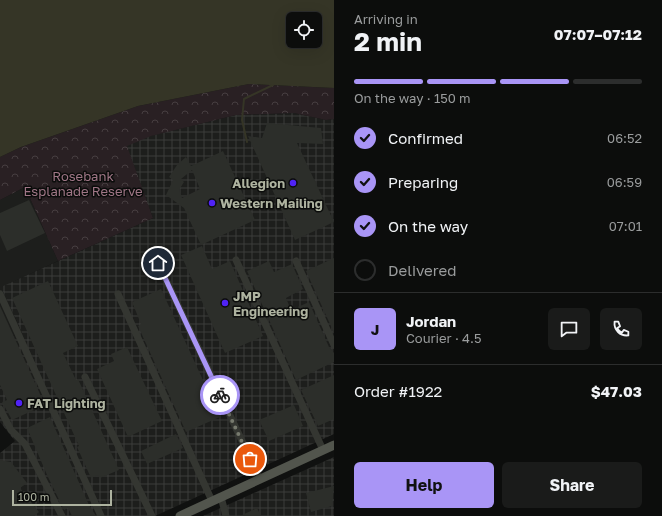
<!DOCTYPE html>
<meta charset="utf-8">
<style>
:root{--surface:#0c0d0c;--page:#1a1b1a;--text:#f1f3f6;--muted:#9a9c9d;--line:#2c2d2d;--accent:#a995f6}
body{margin:0;font-family:"Golos Text",sans-serif;background:var(--page);color:var(--text);height:100vh;display:flex;flex-direction:column;font-size:15px;white-space:nowrap}
*{box-sizing:border-box;margin:0}
p{font-size:13px;color:var(--muted)}
.icon{flex:none;width:22px;height:22px;fill:none;stroke:currentColor;stroke-width:2;stroke-linecap:round;stroke-linejoin:round}
.map{position:relative;flex:1;overflow:hidden}
.panel{display:flex;flex-direction:column;background:var(--surface);width:328px}
.panel>*{flex:none}
.fabs{position:absolute;left:286px;top:12px;display:grid;gap:8px}
.fabs a{display:grid;place-items:center;width:36px;height:36px;border-radius:6px;background:var(--surface);box-shadow:0 4px 16px #0002,0 0 0 1px var(--line);font-size:20px}
.scale{position:absolute;left:12px;bottom:10px;width:100px;box-sizing:border-box;padding-left:4px;border:2px solid #aeb3a0;border-top:0;font-size:11px;line-height:14px;white-space:nowrap;color:#aeb3a0;-webkit-text-stroke:3px #0b0c0b;paint-order:stroke}
.pin{position:absolute;display:grid;place-items:center;width:34px;height:34px;color:#fff;margin:-17px;border:2px solid #fff;border-radius:50%;box-shadow:0 1px 4px #0007}
.courier{position:absolute;display:grid;place-items:center;width:40px;height:40px;margin:-20px;border:3px solid #a995f6;border-radius:50%;background:#fff;color:#222;box-shadow:0 1px 5px #0007}
.head em{font-style:normal;font-weight:700}
.head div{display:flex;flex-direction:column-reverse}
.head{display:flex;align-items:center;justify-content:space-between;height:68px;padding:0 20px}
h1{font-size:26px;font-weight:700;line-height:30px}
.bar{display:grid;grid-template-columns:repeat(4,1fr);gap:6px 4px;align-content:center;height:48px;padding:0 20px}
.bar i{height:5px;border-radius:3px;background:var(--line)}
.bar .current{background:var(--accent)}
.bar p{grid-column:span 4}
.line{display:flex;align-items:center;gap:10px;padding:0 20px;border-top:1px solid var(--line)}
.line div{flex:1}
.round{display:grid;place-items:center;flex:none;width:42px;height:42px;border-radius:6px;background:var(--page)}
ol{padding:0 20px;list-style:none}
li{display:flex;align-items:center;gap:12px;height:44px}
li p{margin-inline-start:auto}
li .icon{padding:4px;border-radius:50%;background:var(--accent);color:#111;stroke-width:4}
li:last-child{color:var(--muted)}
li i{width:22px;height:22px;border:2px solid var(--line);border-radius:50%}
.button{display:flex;gap:8px;margin-top:auto;padding:8px 20px}
.button a{flex:1;height:46px;border-radius:6px;background:var(--accent);color:#111;font-size:16px;font-weight:700;line-height:46px;text-align:center}
.button a+a{background:var(--page);color:var(--text)}
main{display:flex;flex:1;min-height:0}
.map>svg:first-child{display:block}
</style>
<main>
<div class="map">
<svg width="334" height="516" viewBox="0 0 334 516">
<defs>
<pattern id="industrial-grid" width="8" height="8" patternUnits="userSpaceOnUse"><rect width="8" height="8" fill="#1d1e1c"/><path d="M0 4h8M4 0v8" fill="none" stroke="#3b3c3a"/></pattern>
<pattern id="park-crowns" width="20" height="18" patternUnits="userSpaceOnUse"><rect width="20" height="18" fill="#292023"/><path d="M2 6a3 3 0 1 1 6 0M12 15a3 3 0 1 1 6 0" fill="none" stroke="#463e40"/></pattern>
</defs>
<rect width="100%" height="100%" fill="#101110"/>
<polygon fill="#1d1e1c" points="25,187 58,261 2,287 22,333 0,340 0,200"/>
<g fill="url(#industrial-grid)">
<polygon points="294,113 326,120 334,119 334,434 155,516 0,516 0,453 15,441 0,422 0,340 22,333 1,287 153,218 125,142 236,115"/>
<polygon points="334,457 334,516 203,516 294,475"/>
</g>
<polygon fill="url(#park-crowns)" points="249,84 334,88 334,119 326,120 294,113 236,115 151,136 127,146 153,218 58,261 25,187 0,200 0,157 21,147 138,106"/>
<path fill="#353526" fill-rule="evenodd" d="M0 0H334V88L249 84 138 106 21 147 0 157ZM293 19H315V41H293Z"/>
<g fill="none" stroke-linecap="round" stroke-linejoin="round">
<polyline stroke="#353526" stroke-width="2" points="247,142 242,120 244,99 273,85"/>
</g>
<g fill="#2c2e2a" fill-rule="evenodd">
<polygon points="267,123 321,128 323,144 297,143 334,222 295,240 248,136 262,138"/>
<path d="M223 151 255 220 201 245 184 208 166 195 173 180 169 177 177 165 186 157 191 166ZM192 170 200 189 182 198 179 190 184 182 181 179Z"/>
<polygon points="29,200 45,233 7,251 0,235 0,213"/>
<polygon points="202,246 212,269 230,261 263,336 225,353 181,255"/>
<polygon points="334,258 334,333 306,271"/>
<polygon points="269,261 274,272 292,264 303,289 286,298 291,310 309,302 329,347 334,353 334,362 296,380 247,271"/>
<polygon points="48,281 78,346 63,353 76,380 78,379 119,470 100,478 98,475 91,478 77,447 79,446 12,298"/>
<polygon points="161,289 220,417 186,432 138,326 141,324 132,302"/>
<polygon points="0,306 45,405 12,420 2,402 7,400 0,385"/>
<polygon points="127,347 162,421 128,437 97,369 114,361 111,354"/>
<polygon points="334,375 334,419 318,426 301,390"/>
<polygon points="294,405 303,426 269,441 259,420"/>
<polygon points="50,417 89,505 96,516 72,516 68,508 64,510 47,475 27,428"/>
<polygon points="176,434 183,448 147,464 141,451"/>
<polygon points="0,460 11,462 27,483 20,488 39,512 34,516 0,516"/>
<polygon points="334,486 332,506 311,512 306,493"/>
<polygon points="257,508 261,516 240,516"/>
</g>
<g fill="none" stroke-linecap="round" stroke-linejoin="round">
<g stroke="#343631" stroke-width="7">
<polyline points="236,260 323,450"/>
<polyline points="296,261 334,345"/>
<polyline points="158,263 260,479"/>
<polyline points="0,294 101,516"/>
<polyline points="118,294 212,501"/>
<polyline points="85,377 152,516"/>
<polyline points="0,409 11,430 25,444 62,516"/>
<polyline points="221,497 226,516"/>
</g>
<polyline stroke="#52554d" stroke-width="9" points="180,516 334,445"/>
</g>
<g fill="none" stroke-linecap="round" stroke-linejoin="round">
<polyline stroke="#777a6e" stroke-width="4" stroke-dasharray="0 7.2" points="220,395 250,459"/>
<polyline stroke="#a995f6" stroke-width="5" points="158,263 220,395"/>
</g>
<g fill="#5023f6" stroke="#0b0c0b" stroke-width="1.5">
<circle cx="293" cy="183" r="4"/>
<circle cx="212" cy="203" r="4"/>
<circle cx="225" cy="303" r="4"/>
<circle cx="19" cy="403" r="4"/>
</g>
<g text-anchor="middle" dominant-baseline="central" stroke-width="3" stroke-linejoin="round" paint-order="stroke">
<g font-size="13" fill="#9f7686" stroke="#0b0c0b">
<text x="83" y="176">Rosebank<tspan x="83" dy="15">Esplanade Reserve</tspan></text>
</g>
<g font-size="13" font-weight="bold" fill="#aeb3a0" stroke="#0b0c0b" text-anchor="start">
<text x="285" y="183" text-anchor="end">Allegion</text>
<text x="220" y="203">Western Mailing</text>
<text x="233" y="296">JMP<tspan x="233" dy="15">Engineering</tspan></text>
<text x="27" y="403">FAT Lighting</text>
</g>
</g>
</svg>
<div class="fabs">
<a><svg class="icon" aria-label="locate" viewBox="0 0 24 24"><circle cx="12" cy="12" r="6"/><path d="M12 2v4M12 18v4M2 12h4M18 12h4"/></svg></a>
</div>
<div class="scale">100 m</div>
<div class="pin" style="left:250px;top:459px;background:#ea580c"><svg class="icon" aria-label="bag" viewBox="0 0 24 24"><path d="M5 8h14l-1 12H6zM9 8a3 3 0 0 1 6 0"/></svg></div>
<div class="pin" style="left:158px;top:263px;background:#1f2937"><svg class="icon" aria-label="home" viewBox="0 0 24 24"><path d="M3 11l9-7 9 7M6 9v11h12V9"/></svg></div>
<div class="courier" style="left:220px;top:395px"><svg class="icon" aria-label="bike" viewBox="0 0 24 24"><circle cx="6" cy="16" r="4"/><circle cx="18" cy="16" r="4"/><path d="M6 16l4-8h5l3 8M10 8l3 8H6M13 5h3"/></svg></div>
</div>
<section class="panel">
<div class="head"><div><h1>2 min</h1><p>Arriving in</p></div><em>07:07–07:12</em></div>
<div class="bar"><i class="current"></i><i class="current"></i><i class="current"></i><i></i><p>On the way · 150 m</p></div>
<ol>
<li><svg class="icon" aria-label="check" viewBox="0 0 24 24"><path d="M5 12l5 5 9-10"/></svg>Confirmed<p>06:52</p></li>
<li><svg class="icon" aria-label="check" viewBox="0 0 24 24"><path d="M5 12l5 5 9-10"/></svg>Preparing<p>06:59</p></li>
<li><svg class="icon" aria-label="check" viewBox="0 0 24 24"><path d="M5 12l5 5 9-10"/></svg>On the way<p>07:01</p></li>
<li><i></i>Delivered</li>
</ol>
<div class="line" style="height:72px"><b class="round" style="background:var(--accent);color:#111">J</b><div><b>Jordan</b><p>Courier · 4.5</p></div><a class="round"><svg class="icon" aria-label="chat" viewBox="0 0 24 24"><path d="M4 5h16v11H9l-5 4z"/></svg></a><a class="round"><svg class="icon" aria-label="phone" viewBox="0 0 24 24"><path d="M5 4h4l2 5-3 2q2 4 5 5l2-3 5 2v4C11 20 4 13 5 4z"/></svg></a></div>
<div class="line" style="height:52px"><div>Order #1922</div><b>$47.03</b></div>
<div class="button"><a>Help</a><a>Share</a></div>
</section>
</main>
